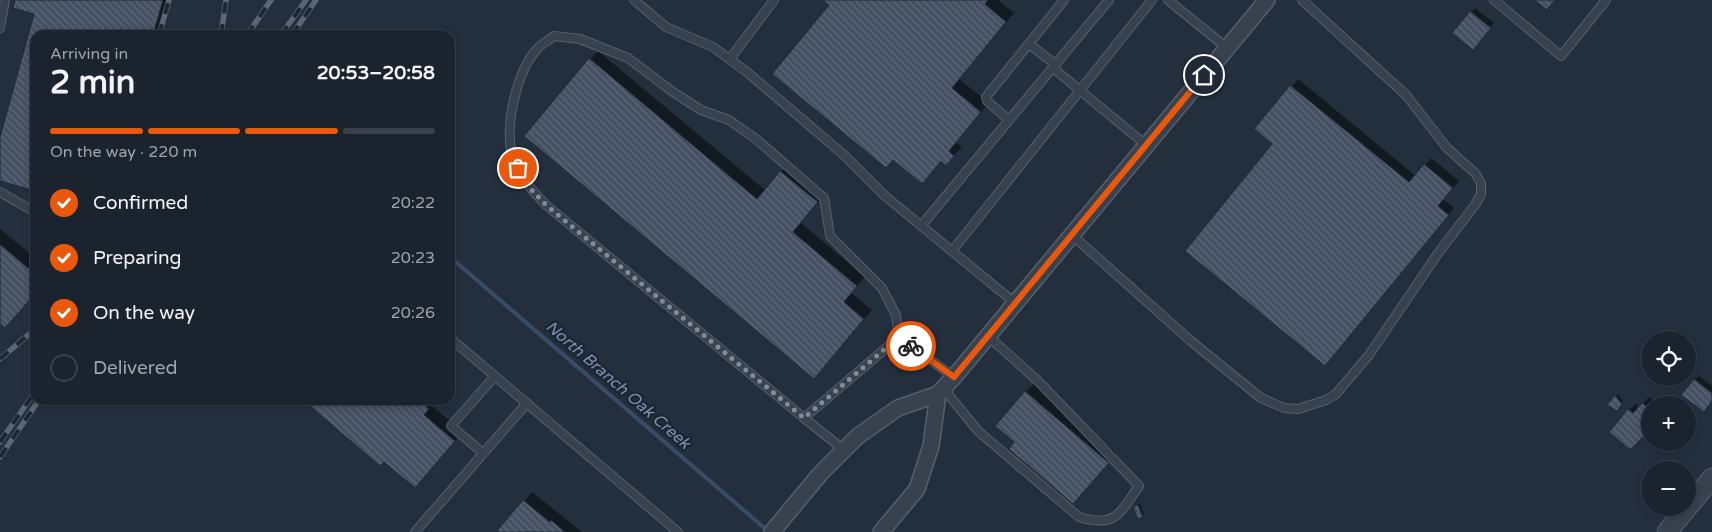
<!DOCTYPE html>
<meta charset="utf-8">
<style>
:root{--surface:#1b232e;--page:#242b36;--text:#f1f3f6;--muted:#a0a4aa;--line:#39404a;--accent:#ea580c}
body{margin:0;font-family:"Varela Round",sans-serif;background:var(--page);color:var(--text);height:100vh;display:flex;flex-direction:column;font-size:19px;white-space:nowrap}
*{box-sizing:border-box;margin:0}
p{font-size:16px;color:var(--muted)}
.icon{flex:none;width:28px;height:28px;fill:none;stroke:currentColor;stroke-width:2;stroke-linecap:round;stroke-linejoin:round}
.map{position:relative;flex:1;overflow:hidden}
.drawer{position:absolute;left:30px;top:30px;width:425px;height:375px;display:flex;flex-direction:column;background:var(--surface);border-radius:15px;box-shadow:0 2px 8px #0003,0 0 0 1px var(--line)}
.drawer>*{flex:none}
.controls{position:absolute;left:1641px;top:331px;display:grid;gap:10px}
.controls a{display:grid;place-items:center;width:55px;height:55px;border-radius:50%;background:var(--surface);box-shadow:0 2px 8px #0003,0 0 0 1px var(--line);font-size:25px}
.pin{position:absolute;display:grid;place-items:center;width:42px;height:42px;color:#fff;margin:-21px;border:2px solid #fff;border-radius:50%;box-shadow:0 1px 5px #0007}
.courier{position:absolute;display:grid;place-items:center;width:50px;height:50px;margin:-25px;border:4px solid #ea580c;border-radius:50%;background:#fff;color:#222;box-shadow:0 1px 6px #0007}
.head em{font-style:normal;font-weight:700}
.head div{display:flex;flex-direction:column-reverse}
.head{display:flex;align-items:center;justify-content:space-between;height:85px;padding:0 20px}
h1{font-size:32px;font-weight:700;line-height:38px}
.bar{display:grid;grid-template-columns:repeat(4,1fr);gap:8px 5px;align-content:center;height:60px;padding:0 20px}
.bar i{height:6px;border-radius:4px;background:var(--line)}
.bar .current{background:var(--accent)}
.bar p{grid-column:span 4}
ol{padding:0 20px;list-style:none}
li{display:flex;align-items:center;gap:15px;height:55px}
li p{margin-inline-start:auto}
li .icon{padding:5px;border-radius:50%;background:var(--accent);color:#fff;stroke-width:4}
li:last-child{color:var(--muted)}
li i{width:28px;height:28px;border:2px solid var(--line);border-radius:50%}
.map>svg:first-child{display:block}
</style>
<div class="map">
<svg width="1712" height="532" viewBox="0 0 1712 532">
<defs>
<pattern id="building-back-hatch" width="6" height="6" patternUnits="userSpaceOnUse" patternTransform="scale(1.25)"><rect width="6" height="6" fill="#455162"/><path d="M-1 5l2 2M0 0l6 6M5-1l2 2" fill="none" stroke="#5d6877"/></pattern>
</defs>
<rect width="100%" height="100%" fill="#242f3e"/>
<g fill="#0007">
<polygon points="16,0 168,0 159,35 35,35 35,190 0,180 0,141 36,13"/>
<polygon points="825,0 998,0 1014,13 959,79 989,103 956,142 962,147 946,164 941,160 894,159 831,5"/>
<polygon points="1475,8 1494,23 1477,44 1471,12"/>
<polygon points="598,51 765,190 789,163 826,193 801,223 865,277 851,293 872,310 822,369 590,59"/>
<polygon points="1298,79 1416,176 1431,158 1459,181 1443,199 1454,208 1331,358 1274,144 1256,129"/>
<polygon points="0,229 35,258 35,293 0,322"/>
<polygon points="1699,376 1712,386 1712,400 1695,380"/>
<polygon points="1034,384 1116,453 1082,494 1016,442 1026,392"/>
<polygon points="1618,394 1623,401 1616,409 1609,405"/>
<polygon points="1649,397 1659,405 1650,405 1650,428 1629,410 1635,404 1640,407"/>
<polygon points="304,400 436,400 432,406 463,432 415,486 384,460"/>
<polygon points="532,492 582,532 497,532"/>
<polygon points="1140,504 1144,514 1142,516 1136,506"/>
</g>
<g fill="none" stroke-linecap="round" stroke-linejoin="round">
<polyline stroke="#394c67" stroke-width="4" points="450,257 769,532"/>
</g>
<g fill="url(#building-back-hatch)" stroke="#1f2835">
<polygon points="15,0 163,0 153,35 35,35 35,191 0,181 0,137 34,14 13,8"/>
<polygon points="823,0 988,0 985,4 1006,22 952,88 981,112 949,151 954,156 946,166 941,161 922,184 893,160 886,168 772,74 829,5"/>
<polygon points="1535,0 1555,0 1547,10"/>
<polygon points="1470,11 1491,28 1473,50 1452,33"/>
<polygon points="589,58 757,199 780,171 818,202 793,232 857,286 844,302 864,319 814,379 524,136"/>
<polygon points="1290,85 1409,182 1424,164 1453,188 1438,206 1449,215 1325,366 1185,251 1272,144 1254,129"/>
<polygon points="0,244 35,274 35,294 5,328 0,323"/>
<polygon points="1694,379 1712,393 1712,401 1704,412 1681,395"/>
<polygon points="1025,391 1109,463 1073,504 1009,449 1014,442 995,426"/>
<polygon points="1615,395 1622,404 1617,411 1607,405"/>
<polygon points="303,400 418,400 429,409 424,415 455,441 415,488 384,462 380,466"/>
<polygon points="1642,403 1650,409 1650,430 1630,450 1609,432 1628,409 1633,413"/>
<polygon points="523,500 550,522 551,520 565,532 496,532"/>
<polygon points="1138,505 1143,517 1138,519 1133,507"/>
</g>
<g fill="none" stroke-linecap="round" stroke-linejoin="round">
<g stroke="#565f6c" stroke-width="10">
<g id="service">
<polyline points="634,0 666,27 713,47 747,72 844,155 885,196 1015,303"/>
<polyline points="1168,0 1227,48"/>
<polyline points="1494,0 1561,56 1606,0"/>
<polyline points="0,28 5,0"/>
<polyline points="1029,44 1056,65"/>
<polyline points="730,59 774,0"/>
<polyline points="1053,68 1146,145"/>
<polyline points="1009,120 987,101 986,97 1064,0"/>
<polyline points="0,192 35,212"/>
<polyline points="921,226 1109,0"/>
<polyline points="1072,235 1192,342 1261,398 1284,408 1298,409 1326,400 1336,394 1369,355 1439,252 1475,205 1481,194 1481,183 1475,173 1447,148 1406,95 1302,0"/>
<polyline points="952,251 1152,0"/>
<polyline points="450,338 678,532"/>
<path d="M943 388 978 431 1079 517C1116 528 1119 514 1139 486L1038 381 988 336"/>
<path d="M804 418 546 205C532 190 514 172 511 151 506 121 517 70 538 48 543 43 549 40 554 36L580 39 628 58 673 92 701 110 729 120 756 139 824 198 830 236 882 288 896 315 899 337"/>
<polyline points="844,450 804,418 899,337 954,377"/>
<polyline points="483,453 451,426 495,376"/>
<polyline points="415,532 527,403"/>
</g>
</g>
<g stroke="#565f6c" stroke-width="18">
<g id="minor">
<polyline points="772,532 820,474 858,436 898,408 938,394 954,377 1267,0"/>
<polyline points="881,532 917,489 931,446 938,394"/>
</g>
</g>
<g stroke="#565f6c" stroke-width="21">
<polyline id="tertiary" points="1667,532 1712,478"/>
</g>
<use href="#service" stroke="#38414e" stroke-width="8"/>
<use href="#minor" stroke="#38414e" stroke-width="15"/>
<use href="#tertiary" stroke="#38414e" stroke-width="19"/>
<g stroke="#5a6575" stroke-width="5.5">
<g id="rail">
<polyline points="159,35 169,0"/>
<polyline points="221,35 226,0"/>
<polyline points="247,35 271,0"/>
<polyline points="281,35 306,0"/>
<polyline points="292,35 316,0"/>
<polyline points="0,359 35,329"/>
<polyline points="0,442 35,392"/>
<polyline points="0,457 39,400"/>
</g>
</g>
<use href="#rail" stroke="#1d2633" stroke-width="4" stroke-dasharray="11" stroke-linecap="butt"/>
</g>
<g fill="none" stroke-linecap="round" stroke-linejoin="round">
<polyline stroke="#828b98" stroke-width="5" stroke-dasharray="0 9" points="518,168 525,183 546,205 804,418 899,337 911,346"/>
<polyline stroke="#ea580c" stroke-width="6" points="911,346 954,377 1204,75"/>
</g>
<g text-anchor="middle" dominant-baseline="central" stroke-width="5" stroke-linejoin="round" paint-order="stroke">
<g font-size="16" font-style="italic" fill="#7c92b1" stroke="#1d2633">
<text transform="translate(618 385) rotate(41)">North Branch Oak Creek</text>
</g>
</g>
</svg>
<div class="controls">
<a><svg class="icon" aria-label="locate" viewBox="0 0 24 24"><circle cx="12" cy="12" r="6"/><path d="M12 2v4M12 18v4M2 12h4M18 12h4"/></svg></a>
<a>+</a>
<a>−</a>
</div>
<div class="pin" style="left:518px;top:168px;background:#ea580c"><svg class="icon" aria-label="bag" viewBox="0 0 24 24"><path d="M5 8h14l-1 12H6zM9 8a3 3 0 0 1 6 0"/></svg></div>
<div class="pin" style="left:1204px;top:75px;background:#1f2937"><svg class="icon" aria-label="home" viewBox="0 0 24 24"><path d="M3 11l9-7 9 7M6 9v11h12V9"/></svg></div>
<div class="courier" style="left:911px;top:346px"><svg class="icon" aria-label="bike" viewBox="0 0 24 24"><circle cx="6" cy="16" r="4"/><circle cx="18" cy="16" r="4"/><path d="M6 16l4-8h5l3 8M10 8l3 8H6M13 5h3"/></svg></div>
<section class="drawer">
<div class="head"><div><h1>2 min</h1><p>Arriving in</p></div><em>20:53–20:58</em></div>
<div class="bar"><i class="current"></i><i class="current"></i><i class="current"></i><i></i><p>On the way · 220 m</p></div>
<ol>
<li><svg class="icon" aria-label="check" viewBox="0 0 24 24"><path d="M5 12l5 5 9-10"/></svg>Confirmed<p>20:22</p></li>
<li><svg class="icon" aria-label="check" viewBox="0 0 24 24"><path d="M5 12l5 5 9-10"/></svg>Preparing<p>20:23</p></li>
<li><svg class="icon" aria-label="check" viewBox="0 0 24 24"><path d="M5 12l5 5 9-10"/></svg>On the way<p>20:26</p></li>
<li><i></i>Delivered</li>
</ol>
</section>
</div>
